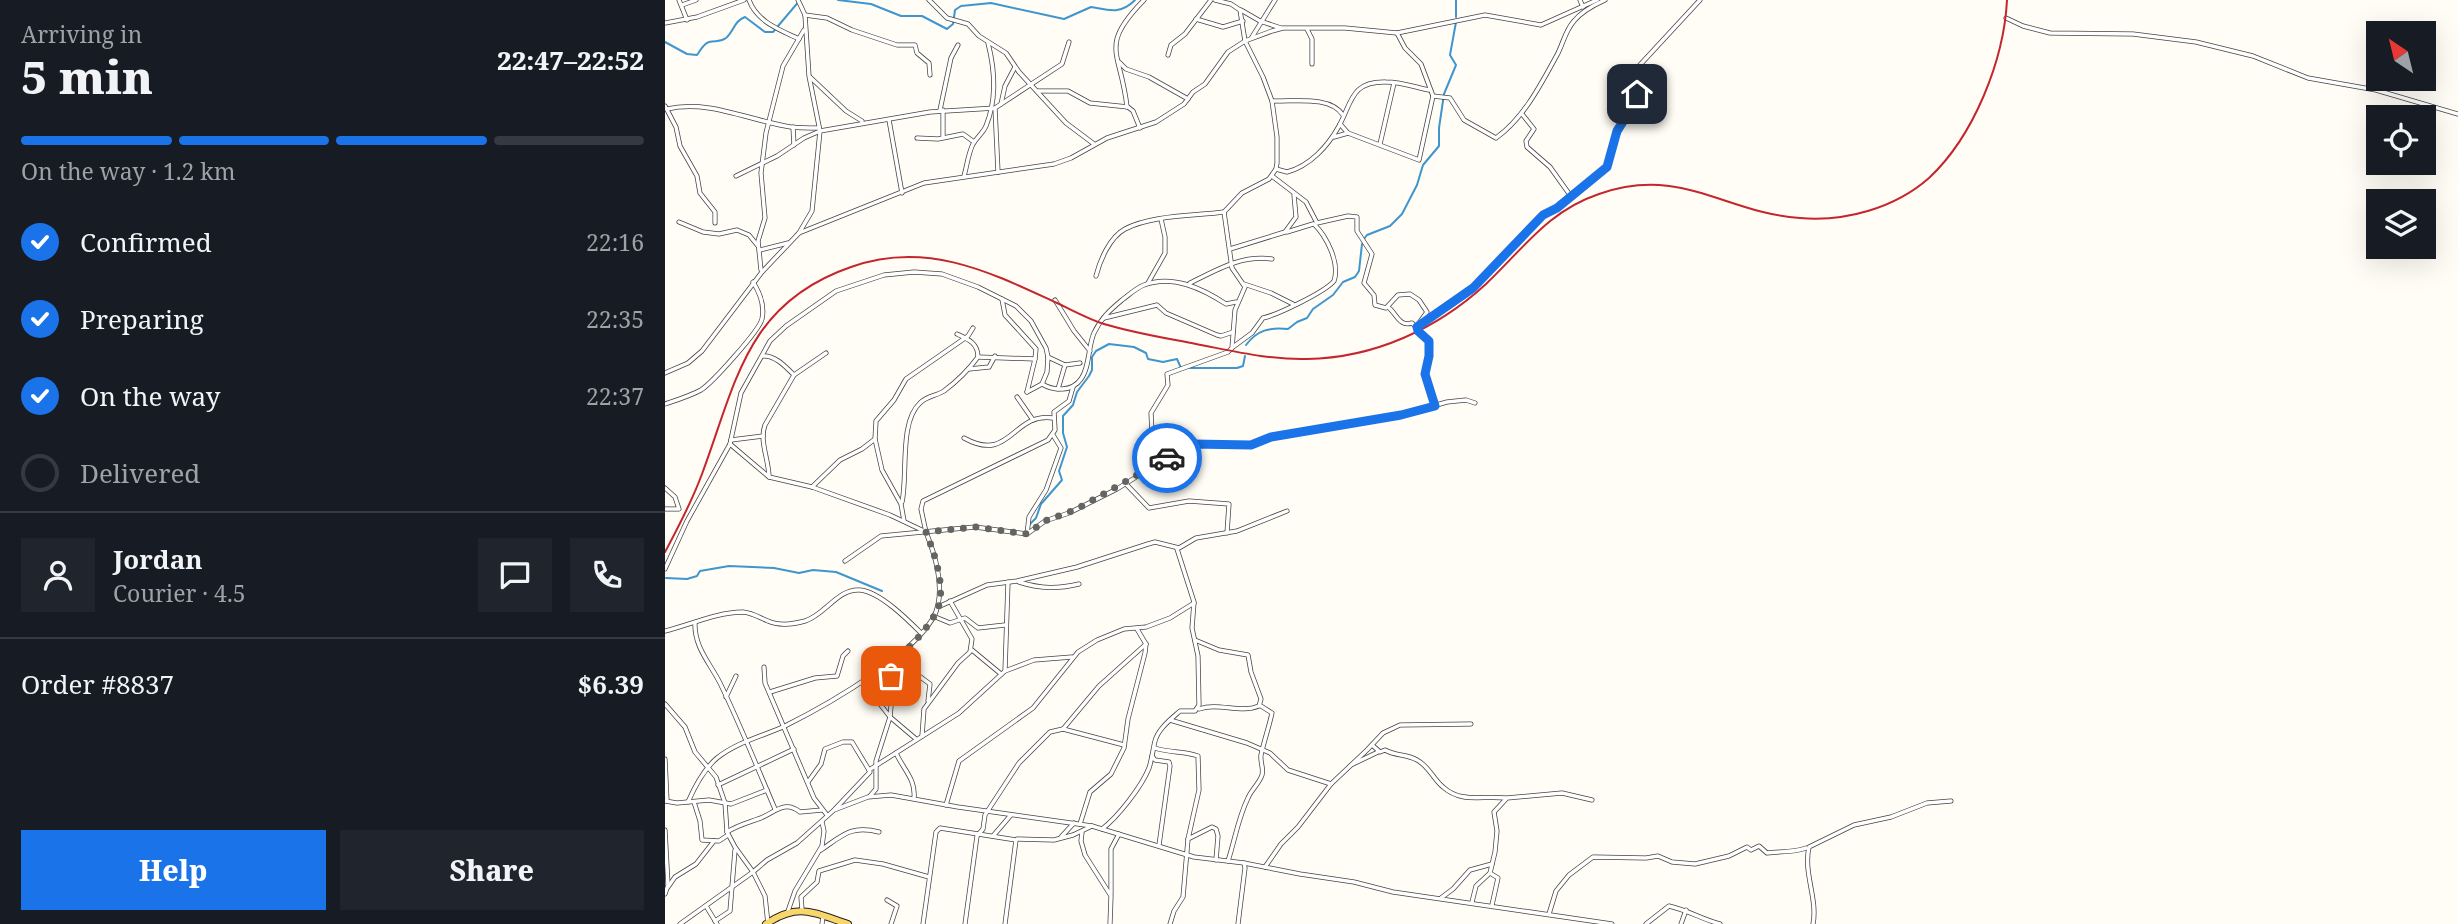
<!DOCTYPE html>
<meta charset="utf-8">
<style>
:root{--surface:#171b24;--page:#20242c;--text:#f1f3f6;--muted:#9ea1a6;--line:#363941;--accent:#1a73e8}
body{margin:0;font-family:"Noto Serif",serif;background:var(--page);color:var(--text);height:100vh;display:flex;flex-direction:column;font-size:26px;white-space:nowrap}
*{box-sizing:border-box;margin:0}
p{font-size:23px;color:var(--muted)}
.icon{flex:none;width:38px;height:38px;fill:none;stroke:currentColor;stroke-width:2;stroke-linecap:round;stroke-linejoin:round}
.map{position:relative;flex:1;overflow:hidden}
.sheet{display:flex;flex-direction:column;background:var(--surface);width:665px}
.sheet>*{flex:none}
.needle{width:46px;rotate:325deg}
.controls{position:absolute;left:1701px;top:21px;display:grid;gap:14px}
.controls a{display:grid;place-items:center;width:70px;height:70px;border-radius:0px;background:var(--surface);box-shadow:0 7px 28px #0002;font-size:35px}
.pin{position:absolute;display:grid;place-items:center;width:60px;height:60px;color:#fff;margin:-30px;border-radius:14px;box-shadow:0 4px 10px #0006}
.courier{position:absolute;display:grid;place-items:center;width:70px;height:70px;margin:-35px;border:5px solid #1a73e8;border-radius:50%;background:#fff;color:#222;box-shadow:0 2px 9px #0007}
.head em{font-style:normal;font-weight:800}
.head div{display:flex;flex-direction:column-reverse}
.head{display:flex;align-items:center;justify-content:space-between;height:119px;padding:0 21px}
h1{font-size:46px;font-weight:800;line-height:52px}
.bar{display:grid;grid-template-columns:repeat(4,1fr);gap:10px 7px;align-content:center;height:84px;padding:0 21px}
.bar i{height:9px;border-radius:5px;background:var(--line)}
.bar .current{background:var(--accent)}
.bar p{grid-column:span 4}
.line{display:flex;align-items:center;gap:18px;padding:0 21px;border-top:2px solid var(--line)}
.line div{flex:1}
.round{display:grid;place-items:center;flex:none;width:74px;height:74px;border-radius:0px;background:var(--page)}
ol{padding:0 21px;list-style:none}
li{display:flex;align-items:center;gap:21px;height:77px}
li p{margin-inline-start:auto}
li .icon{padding:7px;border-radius:50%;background:var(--accent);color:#fff;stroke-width:4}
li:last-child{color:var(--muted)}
li i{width:38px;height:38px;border:4px solid var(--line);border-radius:50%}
.cta{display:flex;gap:14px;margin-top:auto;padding:14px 21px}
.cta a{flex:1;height:80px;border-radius:0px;background:var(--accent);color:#fff;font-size:28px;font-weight:800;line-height:80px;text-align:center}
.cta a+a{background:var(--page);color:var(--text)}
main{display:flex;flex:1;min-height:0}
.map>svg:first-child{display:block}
</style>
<main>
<section class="sheet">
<div class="head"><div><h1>5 min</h1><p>Arriving in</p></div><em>22:47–22:52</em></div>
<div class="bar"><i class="current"></i><i class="current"></i><i class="current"></i><i></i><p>On the way · 1.2 km</p></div>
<ol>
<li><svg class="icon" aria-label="check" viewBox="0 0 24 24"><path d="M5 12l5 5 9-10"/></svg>Confirmed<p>22:16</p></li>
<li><svg class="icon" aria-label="check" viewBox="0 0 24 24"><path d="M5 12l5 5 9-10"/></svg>Preparing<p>22:35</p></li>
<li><svg class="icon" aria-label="check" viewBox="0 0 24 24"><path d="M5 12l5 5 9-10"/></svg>On the way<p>22:37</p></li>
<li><i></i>Delivered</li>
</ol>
<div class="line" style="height:126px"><a class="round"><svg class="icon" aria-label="person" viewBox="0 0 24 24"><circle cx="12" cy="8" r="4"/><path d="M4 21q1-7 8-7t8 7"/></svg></a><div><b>Jordan</b><p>Courier · 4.5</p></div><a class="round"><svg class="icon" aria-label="chat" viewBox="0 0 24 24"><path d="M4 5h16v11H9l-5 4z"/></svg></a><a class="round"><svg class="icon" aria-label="phone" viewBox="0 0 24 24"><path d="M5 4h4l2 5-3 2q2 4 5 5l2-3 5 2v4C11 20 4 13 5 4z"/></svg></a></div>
<div class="line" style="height:91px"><div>Order #8837</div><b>$6.39</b></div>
<div class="cta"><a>Help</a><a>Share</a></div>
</section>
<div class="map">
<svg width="1793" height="924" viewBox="0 0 1793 924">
<rect width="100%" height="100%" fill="#fffdf5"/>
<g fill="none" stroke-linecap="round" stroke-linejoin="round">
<g stroke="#3f96cf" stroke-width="2">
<path d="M173 0 206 4 236 16H257L282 29 288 24 290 10 296 6 326 3 399 19 426 7C444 10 455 15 470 0"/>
<polyline points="791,17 791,0"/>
<path d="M0 42 22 54 32 55C35 51 38 44 44 42 51 40 54 43 61 38 69 31 69 21 80 17L100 32H108L135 0"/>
<polyline points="699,239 702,235 725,226 737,214 752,185 758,165 774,146 774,128 779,94 791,65 785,55 791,22"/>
<path d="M581 345C592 330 605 327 623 329L632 322 642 318 648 309 668 295 678 282 690 277 694 271 697 244"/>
<polyline points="525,368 572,368 578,366 580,356"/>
<polyline points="365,524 371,518 376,504 397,480 394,471 402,447 398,433 398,416 408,405 412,392 424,376 427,370 427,357 431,351 444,344 469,347 481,353 483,359 498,362 512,359 516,368"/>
<polyline points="1,578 22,579 32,576 35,571 64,566 109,568 134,573 148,570 171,572 217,591"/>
</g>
<g stroke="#444" stroke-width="5">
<g id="street">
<polyline points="14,0 22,20"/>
<path d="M84 0C92 22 115 30 134 39"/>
<polyline points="264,0 282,18 303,24 314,36 341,53 354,72 401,123 429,144"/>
<polyline points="915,0 918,7"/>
<polyline points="17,5 31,0"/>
<polyline points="576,10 595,21 616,28"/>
<polyline points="140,15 162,18 187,30 232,45 250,45 252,53 264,63 265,75"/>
<polyline points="1341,18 1358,26 1385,33 1468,34 1531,42 1588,56 1643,78 1711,90 1793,114"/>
<polyline points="531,19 558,27 578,21"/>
<polyline points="0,23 32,17 79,0"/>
<polyline points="642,29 647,39 647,64"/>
<path d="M732 33 740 48 756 64 768 96 785 98 799 120 831 138C859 118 876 84 892 55 898 44 900 31 909 21 917 11 929 5 940 0"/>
<polyline points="587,37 610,0"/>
<polyline points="503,55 506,45 520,34 546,0"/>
<polyline points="454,62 461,69 484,77 523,99"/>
<polyline points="145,77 181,111 197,121"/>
<polyline points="372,91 403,91 425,103 463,107 468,111 475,128"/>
<path d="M607 101C628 102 665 95 678 115"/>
<polyline points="336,104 340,86 350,67"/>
<polyline points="0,106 11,127 15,146 32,176 35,193 50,212 50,223"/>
<path d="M462 107C456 51 433 47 479 0"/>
<polyline points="330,108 333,172"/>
<path d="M2 109C44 99 85 121 126 127 135 128 145 128 154 128"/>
<polyline points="275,110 286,58 293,45"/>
<polyline points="278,110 278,137"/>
<polyline points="857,114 869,129 861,141 862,147 885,167 905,195"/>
<polyline points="224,120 237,193"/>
<polyline points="675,124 683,133 754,160 768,96"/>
<polyline points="128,127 129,145"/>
<polyline points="669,137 683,133"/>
<polyline points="252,138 273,139 298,134 309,142"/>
<polyline points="715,144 729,83"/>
<path d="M611 169 622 172C645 166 663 146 674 126 687 102 686 81 721 82 736 82 750 87 764 90"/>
<polyline points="71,176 112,156 139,138 155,131 265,112 330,108 397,64 404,42"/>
<path d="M299 176C302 166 303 154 308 144 312 137 318 133 321 126 332 99 330 70 323 43"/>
<polyline points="607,176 641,202 652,223 683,216 692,217 692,231 707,254 699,283 709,295 710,305 721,308 733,295 745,294 754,300 762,312 754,323"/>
<polyline points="14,222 38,232 54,234 72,230 84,235 93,246"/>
<polyline points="622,232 648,224"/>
<polyline points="134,233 259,183 389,164 406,158 442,138 491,122 519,104 528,92 540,84 563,52 580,41 607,31 618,28 680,28 732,33 820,15 876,25 932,0"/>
<polyline points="565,249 620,232 631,217 629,195"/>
<polyline points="95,250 123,243"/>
<polyline points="96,270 93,241 100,218 96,173 101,133 118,66 139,30"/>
<path d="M431 276C435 260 445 237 460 229 486 215 529 216 559 212"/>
<polyline points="483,283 500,253 500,237 496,219"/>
<path d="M525 283C552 270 575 255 607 259"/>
<polyline points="579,284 606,293 628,304"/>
<polyline points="337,299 340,315 371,349 370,359 362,392"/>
<polyline points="390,300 409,331 425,351"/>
<path d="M723 307C732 314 734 327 747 323L751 327"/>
<polyline points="439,318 492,305 501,313 552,335 556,336 568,332"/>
<path d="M568 347 587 333 598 318C612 315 660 292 669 281 675 263 662 237 649 224"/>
<path d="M98 356C110 355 121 367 129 375"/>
<polyline points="313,357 370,359"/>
<polyline points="383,357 400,365 415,363"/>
<polyline points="304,369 324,367 330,356"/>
<polyline points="0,373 23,363 37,351 97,272 134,233 147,211 155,131 144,76 140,15 133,0"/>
<polyline points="393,389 400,365"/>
<path d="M362 392 377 384C389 391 407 392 416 379 425 367 423 346 429 333 436 318 445 310 457 300 464 295 471 288 479 285 508 274 538 289 561 304L571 302"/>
<polyline points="352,397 368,420"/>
<path d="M0 404C12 400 25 396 36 390 48 382 94 331 97 319 100 305 95 293 88 282"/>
<polyline points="770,406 760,369 764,356 764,341 753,331 752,327 808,288 878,215 892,208 905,195 920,187 944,164 948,142 971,101 974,89 973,67 1035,0"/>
<path d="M299 438C346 464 347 412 388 418"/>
<polyline points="66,440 98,436"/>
<polyline points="498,461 483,446 487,432 486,413 503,385 502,374 563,352 567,348 570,310 580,287 567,268 559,212 577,193 604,179 611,169 612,163 612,137 607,101 598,77 580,41 575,10 566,4 550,0"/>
<path d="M104 477C104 460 94 441 100 425L129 375 161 353"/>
<polyline points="460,483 484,508 524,501 564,504 562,533"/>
<polyline points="147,487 175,460 197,449 210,439"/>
<polyline points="0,488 10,497 14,509 0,509"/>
<path d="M237 502C243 475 234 422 255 403 262 396 271 396 279 391 291 382 305 368 313 357 313 343 303 339 292 334"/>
<polyline points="239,521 236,504 217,470 210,439 211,421 229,400 241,379 303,336 308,328"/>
<polyline points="261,532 256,509 258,501 383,440 390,430 389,412 404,401 408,387"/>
<polyline points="362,534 364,517 381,490 396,448 388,435"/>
<polyline points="180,561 216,536 310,527 362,534 380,521 404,513 452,489 519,447 528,444 586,445 606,437 736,415 782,402 801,400 810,403"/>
<polyline points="0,569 22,521 65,444 76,393 105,341 121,326 171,291 219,275 249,272 277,274 313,287 351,306 366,321 381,348 383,357 382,372 377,384"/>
<path d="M354 582C376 589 393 589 414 584"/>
<polyline points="273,607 322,585 352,581 412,567 483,544 490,542 514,548 531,538 572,531 622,511"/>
<polyline points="268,616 285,623 300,618 313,628 340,625"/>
<path d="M30 623C29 647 45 663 55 683 75 724 92 767 110 809"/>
<path d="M0 631C25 625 52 612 78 612 88 613 95 618 103 621 114 626 129 624 140 621 160 615 173 588 195 590 215 592 242 619 256 633"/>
<path d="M530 640 554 650 583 655 586 672 596 699 594 706C575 714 554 702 534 709"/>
<polyline points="307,650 336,674"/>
<polyline points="231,659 265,684 263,701"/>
<polyline points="99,667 100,683 149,798 162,815"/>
<polyline points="340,671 343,582"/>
<polyline points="198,682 225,717 251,739"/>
<polyline points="105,692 150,678 172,676 178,656 183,651"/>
<polyline points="61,697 71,676"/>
<polyline points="0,704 20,727 30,752 51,777 60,803 62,832 70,847 88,872 100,896 103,924"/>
<polyline points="505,720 582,743 605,753 623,770 666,784"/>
<polyline points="398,729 459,745"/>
<polyline points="257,736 259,709 293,663 305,652 307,639 285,601"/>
<path d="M707 745 715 752 720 750C730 756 742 754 752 760 764 766 768 779 778 787 797 804 818 795 841 798"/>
<path d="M490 748C505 753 520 751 533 756L534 790 523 839 518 897 509 911 505 924"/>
<path d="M231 753C238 769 251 779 249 798"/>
<polyline points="487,756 490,760 504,762 505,766 494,845"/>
<polyline points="0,759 2,801"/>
<polyline points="688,764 713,752"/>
<polyline points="143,782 156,764 160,749 178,742 187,742 204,770"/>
<polyline points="53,785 129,749"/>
<polyline points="205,796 211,789 211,761 225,717 226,706 226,664"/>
<polyline points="0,801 12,803 44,800 66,804 102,790"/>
<path d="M23 802C30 786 39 769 52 758 72 742 98 736 120 726 158 707 265 648 273 605 278 581 270 555 261 532L225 515 147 487 104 477 65 444"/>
<polyline points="29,802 35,821 37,840 54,841 63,835"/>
<polyline points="281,805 294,761 368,708 413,652 432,640 459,629 481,627 505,618 529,603"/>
<polyline points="170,809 205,772 204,770 294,713 340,671 369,660 407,657"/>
<polyline points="415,824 425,792 446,774 459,748 463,719 480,653 481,644 472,629"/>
<path d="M437 829C453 817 477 786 484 768 487 759 488 749 490 741 493 729 506 719 515 711H530L534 705 533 656 527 628 529 602 512 549"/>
<polyline points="0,830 3,885 0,894"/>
<path d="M62 832C73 825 82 823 93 819 109 814 118 799 135 812L157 810"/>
<polyline points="417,832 416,841 420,855 446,896 445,924"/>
<polyline points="328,836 346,815"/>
<polyline points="396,837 409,823"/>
<polyline points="352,839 389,840 408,835 427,826"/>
<polyline points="523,839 547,827 551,829 553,836 551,860"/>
<path d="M156 850C178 835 186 825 214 832"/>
<path d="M563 861C570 840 573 818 583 798 586 790 594 784 597 775 599 768 595 763 596 755 599 741 604 727 607 713L596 706"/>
<polyline points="600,867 616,844 633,827 666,784 702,750 718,733 735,725 806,724"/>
<polyline points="825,873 833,878 827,905"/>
<polyline points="3,887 10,877 31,864 49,841"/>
<polyline points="446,894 446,849 454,834"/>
<polyline points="776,898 788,889 805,870 827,864"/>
<polyline points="222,900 232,906 226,924"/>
<polyline points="807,902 811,886 825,873 830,852 832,831 829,812 842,798 897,793 927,800"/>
<polyline points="41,906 52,924"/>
<polyline points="137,910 136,897 152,882 154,871 190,860 218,864 264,877"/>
<polyline points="123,911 130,891 157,846 159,831 157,822"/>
<path d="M884 914 891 891 904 875 928 857 981 858 993 856 1007 862 1030 864 1064 856 1082 847 1086 850 1094 846 1102 853C1115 851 1127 853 1141 848"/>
<polyline points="50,921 65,911 70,850"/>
<polyline points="15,924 88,872 102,860 132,843 169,810 203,797 226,795 293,807 427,826 529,857 579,863 635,874 689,882 728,892 947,924"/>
<polyline points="157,924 158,916"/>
<polyline points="258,924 271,832 275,828 351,840 340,924"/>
<polyline points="300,924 312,836 318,829 320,815 354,763 385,732 398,729 434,686 481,644"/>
<polyline points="573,924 580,868 579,863"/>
<path d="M981 924 1004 906C1022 910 1037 919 1055 924"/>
<polyline points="1016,924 1021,910"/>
<path d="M1148 924C1153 899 1138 873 1144 847L1189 825 1226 817 1262 803 1286 801"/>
</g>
</g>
<g stroke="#222" stroke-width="8">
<path id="primary" d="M101 924C134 902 149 913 183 924"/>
</g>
<use href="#street" stroke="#fff" stroke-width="3.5"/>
<use href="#primary" stroke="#f9d66b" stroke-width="6"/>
<path stroke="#c4262e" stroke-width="2" d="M0 552C14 526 27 501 37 474 71 383 81 303 186 267 261 240 325 272 392 303 407 310 423 319 439 324 469 333 500 338 531 344 568 351 605 360 642 359 709 358 772 329 821 284 858 249 883 211 934 194 1016 165 1060 213 1135 218 1180 222 1230 208 1264 178 1309 136 1339 60 1342 0"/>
</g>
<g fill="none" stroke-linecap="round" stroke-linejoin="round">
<path stroke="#646461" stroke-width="7" stroke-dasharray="0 12.6" d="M226 676V664C241 652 266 626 273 608 281 587 269 552 261 532L310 527 362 534 380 521 412 509 502 458"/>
<polyline stroke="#1a73e8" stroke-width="9" points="502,458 528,444 586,445 606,437 736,415 770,406 760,374 764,356 764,341 753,331 752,327 808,288 878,215 892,208 942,167 952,131 971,101 972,94"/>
</g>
</svg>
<div class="controls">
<a><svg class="needle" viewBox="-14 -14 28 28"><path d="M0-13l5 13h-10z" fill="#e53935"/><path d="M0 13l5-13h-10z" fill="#9ea1a6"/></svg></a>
<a><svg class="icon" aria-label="locate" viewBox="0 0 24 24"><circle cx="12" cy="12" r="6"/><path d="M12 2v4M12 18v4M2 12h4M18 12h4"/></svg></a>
<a><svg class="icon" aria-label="layers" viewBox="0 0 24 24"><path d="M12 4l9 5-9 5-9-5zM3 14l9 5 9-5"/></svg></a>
</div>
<div class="pin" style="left:226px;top:676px;background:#ea580c"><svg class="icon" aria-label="bag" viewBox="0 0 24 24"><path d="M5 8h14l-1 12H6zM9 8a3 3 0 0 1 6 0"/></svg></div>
<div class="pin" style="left:972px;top:94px;background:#1f2937"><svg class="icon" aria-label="home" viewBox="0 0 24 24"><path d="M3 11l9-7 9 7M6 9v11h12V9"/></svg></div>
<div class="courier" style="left:502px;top:458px"><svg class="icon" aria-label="car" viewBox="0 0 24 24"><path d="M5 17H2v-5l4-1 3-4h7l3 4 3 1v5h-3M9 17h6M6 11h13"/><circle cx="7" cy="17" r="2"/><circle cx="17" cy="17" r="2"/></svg></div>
</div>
</main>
